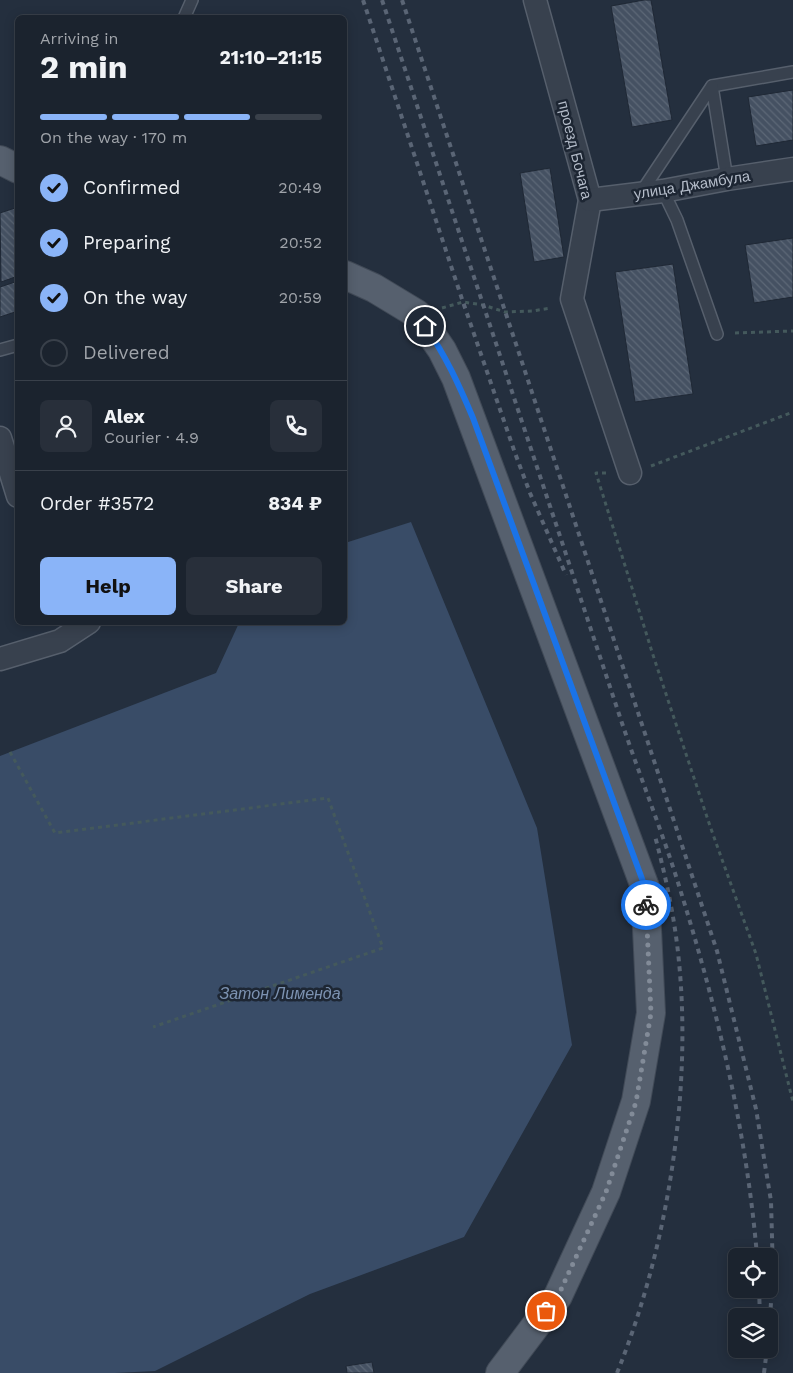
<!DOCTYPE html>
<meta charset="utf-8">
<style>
:root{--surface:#1b232e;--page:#282f3a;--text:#f1f3f6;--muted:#a0a4aa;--line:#39404a;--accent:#8ab4f8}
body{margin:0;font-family:"Work Sans",sans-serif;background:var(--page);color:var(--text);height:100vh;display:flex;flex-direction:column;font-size:19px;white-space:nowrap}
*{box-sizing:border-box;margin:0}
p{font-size:16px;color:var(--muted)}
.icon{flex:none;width:28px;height:28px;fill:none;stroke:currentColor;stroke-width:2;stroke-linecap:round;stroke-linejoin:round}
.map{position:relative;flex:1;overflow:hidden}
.sheet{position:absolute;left:15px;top:15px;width:332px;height:610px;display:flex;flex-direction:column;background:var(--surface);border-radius:8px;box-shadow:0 2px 12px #0003,0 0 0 1px var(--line)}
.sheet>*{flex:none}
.controls{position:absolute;left:728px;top:1248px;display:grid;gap:10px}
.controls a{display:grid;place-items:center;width:50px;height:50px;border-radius:8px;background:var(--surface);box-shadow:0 2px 12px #0003,0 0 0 1px var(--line);font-size:25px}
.pin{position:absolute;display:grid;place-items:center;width:42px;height:42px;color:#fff;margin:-21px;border:2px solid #fff;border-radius:50%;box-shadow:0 1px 5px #0007}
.courier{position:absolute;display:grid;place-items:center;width:50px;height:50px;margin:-25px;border:4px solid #1a73e8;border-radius:50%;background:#fff;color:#222;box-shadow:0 1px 6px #0007}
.summary em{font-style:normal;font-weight:700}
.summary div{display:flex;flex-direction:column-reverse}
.summary{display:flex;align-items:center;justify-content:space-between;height:85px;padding:0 25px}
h1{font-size:32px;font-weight:700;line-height:38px}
.bar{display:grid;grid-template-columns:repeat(4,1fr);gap:8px 5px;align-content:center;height:60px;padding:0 25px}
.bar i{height:6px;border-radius:4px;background:var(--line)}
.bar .on{background:var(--accent)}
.bar p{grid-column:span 4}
.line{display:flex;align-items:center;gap:12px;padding:0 25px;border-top:1px solid var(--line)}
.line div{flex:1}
.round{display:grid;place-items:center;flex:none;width:52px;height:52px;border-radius:8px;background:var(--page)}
ol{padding:0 25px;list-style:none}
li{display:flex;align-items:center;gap:15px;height:55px}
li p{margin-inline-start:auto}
li .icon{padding:5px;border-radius:50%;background:var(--accent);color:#111;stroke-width:4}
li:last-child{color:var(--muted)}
li i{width:28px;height:28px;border:2px solid var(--line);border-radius:50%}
.primary-button{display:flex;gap:10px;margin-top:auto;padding:10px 25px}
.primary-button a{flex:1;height:58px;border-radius:8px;background:var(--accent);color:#111;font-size:20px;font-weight:700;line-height:58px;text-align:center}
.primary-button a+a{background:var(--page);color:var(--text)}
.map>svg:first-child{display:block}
</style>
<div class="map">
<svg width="793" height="1373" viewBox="0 0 793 1373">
<defs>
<pattern id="building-back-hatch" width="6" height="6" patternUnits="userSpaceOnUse" patternTransform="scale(1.25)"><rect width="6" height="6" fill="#455162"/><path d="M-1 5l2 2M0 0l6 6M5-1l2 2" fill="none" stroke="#5d6877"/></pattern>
</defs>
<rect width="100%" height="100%" fill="#242f3e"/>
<polygon fill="#394c67" points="411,522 537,828 572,1045 464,1237 310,1294 155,1371 115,1373 0,1373 0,756 216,673 239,623 345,622 345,543"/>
<g fill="url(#building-back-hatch)" stroke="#1f2835">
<polygon points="644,0 651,0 672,120 632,127 611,6"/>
<polygon points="793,90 793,140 756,146 748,97"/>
<polygon points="550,168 564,257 534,262 520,173"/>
<polygon points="18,207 18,276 1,282 0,213"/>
<polygon points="793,238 793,297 754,303 745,245"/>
<polygon points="673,264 693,394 635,402 615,272"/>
<polygon points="18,281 18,311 0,317 0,287"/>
<polygon points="372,1362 374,1373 347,1373 346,1366"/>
</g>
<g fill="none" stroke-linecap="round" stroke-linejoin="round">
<g stroke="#565f6c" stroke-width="14">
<g id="lane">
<polyline points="184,18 192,0"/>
<polyline points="712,86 793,72"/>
<polyline points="663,191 677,220 717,334"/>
<polyline points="640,194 712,86 727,179"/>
<polyline points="0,350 18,345"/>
</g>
</g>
<g stroke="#565f6c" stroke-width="25">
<g id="street">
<polyline points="535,0 590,200 572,299 630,473"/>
<polyline points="590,200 663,191 727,179 793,169"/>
<polyline points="0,438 18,496"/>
<polyline points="0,659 60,641 89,622"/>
</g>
</g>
<g stroke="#414a57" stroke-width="30">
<g id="primary">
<polyline points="0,160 18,169"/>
<polyline points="345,275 374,288 417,314 442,350 456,378 645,887 651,1013 636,1101 606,1192 558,1296 500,1373"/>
</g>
</g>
<g stroke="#44595c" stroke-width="3" stroke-dasharray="4 4" stroke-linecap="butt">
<polyline points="442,308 463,302 483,305 505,312 532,311 551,308"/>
<polyline points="735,333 793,331"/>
<polyline points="651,466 793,412"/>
<polyline points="606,473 596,473 653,655 710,826 756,954 793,1102"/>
<polyline points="10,752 55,833 328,798 383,948 153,1027"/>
</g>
<use href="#lane" stroke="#38414e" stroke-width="11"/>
<use href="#street" stroke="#38414e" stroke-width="22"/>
<use href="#primary" stroke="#56606e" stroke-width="28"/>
<g stroke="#5a6575" stroke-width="4" stroke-dasharray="5 5" stroke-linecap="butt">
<polyline points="363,0 463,302 515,453 530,493 566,575"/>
<path d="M382 0C461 238 540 476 619 714 636 766 657 818 674 870 714 995 746 1125 757 1256"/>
<polyline points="402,0 717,951 756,1109 771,1201 773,1273 769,1332"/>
<polyline points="759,1289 760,1316"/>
<path d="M617 1373C667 1250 692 1094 679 962 675 919 666 878 655 836"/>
<polyline points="764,1373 767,1349"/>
</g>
</g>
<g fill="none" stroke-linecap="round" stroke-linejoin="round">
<polyline stroke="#828b98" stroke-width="5" stroke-dasharray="0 9" points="546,1311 558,1296 606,1192 636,1102 651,1013 646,905"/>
<path stroke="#1a73e8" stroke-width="6" d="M425 326C446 356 459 385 473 418L645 887 646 905"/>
</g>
<g text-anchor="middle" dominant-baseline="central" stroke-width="5" stroke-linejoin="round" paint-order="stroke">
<g font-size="15" fill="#b4bcc9" stroke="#1d2633">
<text transform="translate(575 150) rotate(76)">проезд Бочага</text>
<text transform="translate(692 185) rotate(-9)">улица Джамбула</text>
</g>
<g font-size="16" font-style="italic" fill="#7c92b1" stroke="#1d2633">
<text x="280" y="993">Затон Лименда</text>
</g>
</g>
</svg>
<div class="controls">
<a><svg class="icon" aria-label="locate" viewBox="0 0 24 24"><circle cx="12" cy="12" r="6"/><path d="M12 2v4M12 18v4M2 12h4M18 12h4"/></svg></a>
<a><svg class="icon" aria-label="layers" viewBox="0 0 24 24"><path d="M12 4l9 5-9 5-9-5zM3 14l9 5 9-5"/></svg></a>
</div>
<div class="pin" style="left:546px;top:1311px;background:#ea580c"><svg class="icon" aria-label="bag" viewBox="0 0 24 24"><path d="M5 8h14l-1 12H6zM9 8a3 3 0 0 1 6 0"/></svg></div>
<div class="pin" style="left:425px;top:326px;background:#1f2937"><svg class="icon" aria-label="home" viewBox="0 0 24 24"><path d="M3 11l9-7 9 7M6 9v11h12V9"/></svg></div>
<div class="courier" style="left:646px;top:905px"><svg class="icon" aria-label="bike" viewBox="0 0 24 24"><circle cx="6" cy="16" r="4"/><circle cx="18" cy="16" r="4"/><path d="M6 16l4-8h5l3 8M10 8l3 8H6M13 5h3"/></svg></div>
<section class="sheet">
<div class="summary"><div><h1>2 min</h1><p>Arriving in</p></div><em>21:10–21:15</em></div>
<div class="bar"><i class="on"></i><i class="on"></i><i class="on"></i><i></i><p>On the way · 170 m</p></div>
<ol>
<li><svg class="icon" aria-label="check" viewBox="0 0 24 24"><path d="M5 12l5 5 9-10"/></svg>Confirmed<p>20:49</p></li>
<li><svg class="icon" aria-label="check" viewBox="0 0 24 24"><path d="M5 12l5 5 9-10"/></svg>Preparing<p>20:52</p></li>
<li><svg class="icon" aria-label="check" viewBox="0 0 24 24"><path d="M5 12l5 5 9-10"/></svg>On the way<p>20:59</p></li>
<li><i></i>Delivered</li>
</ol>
<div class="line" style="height:90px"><a class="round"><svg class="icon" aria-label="person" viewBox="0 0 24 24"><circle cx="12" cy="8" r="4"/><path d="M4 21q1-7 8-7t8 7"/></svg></a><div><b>Alex</b><p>Courier · 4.9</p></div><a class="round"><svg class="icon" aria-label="phone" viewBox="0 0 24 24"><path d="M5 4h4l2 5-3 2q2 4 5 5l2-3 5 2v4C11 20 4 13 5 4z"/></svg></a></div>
<div class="line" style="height:65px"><div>Order #3572</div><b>834 ₽</b></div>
<div class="primary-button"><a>Help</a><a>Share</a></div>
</section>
</div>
